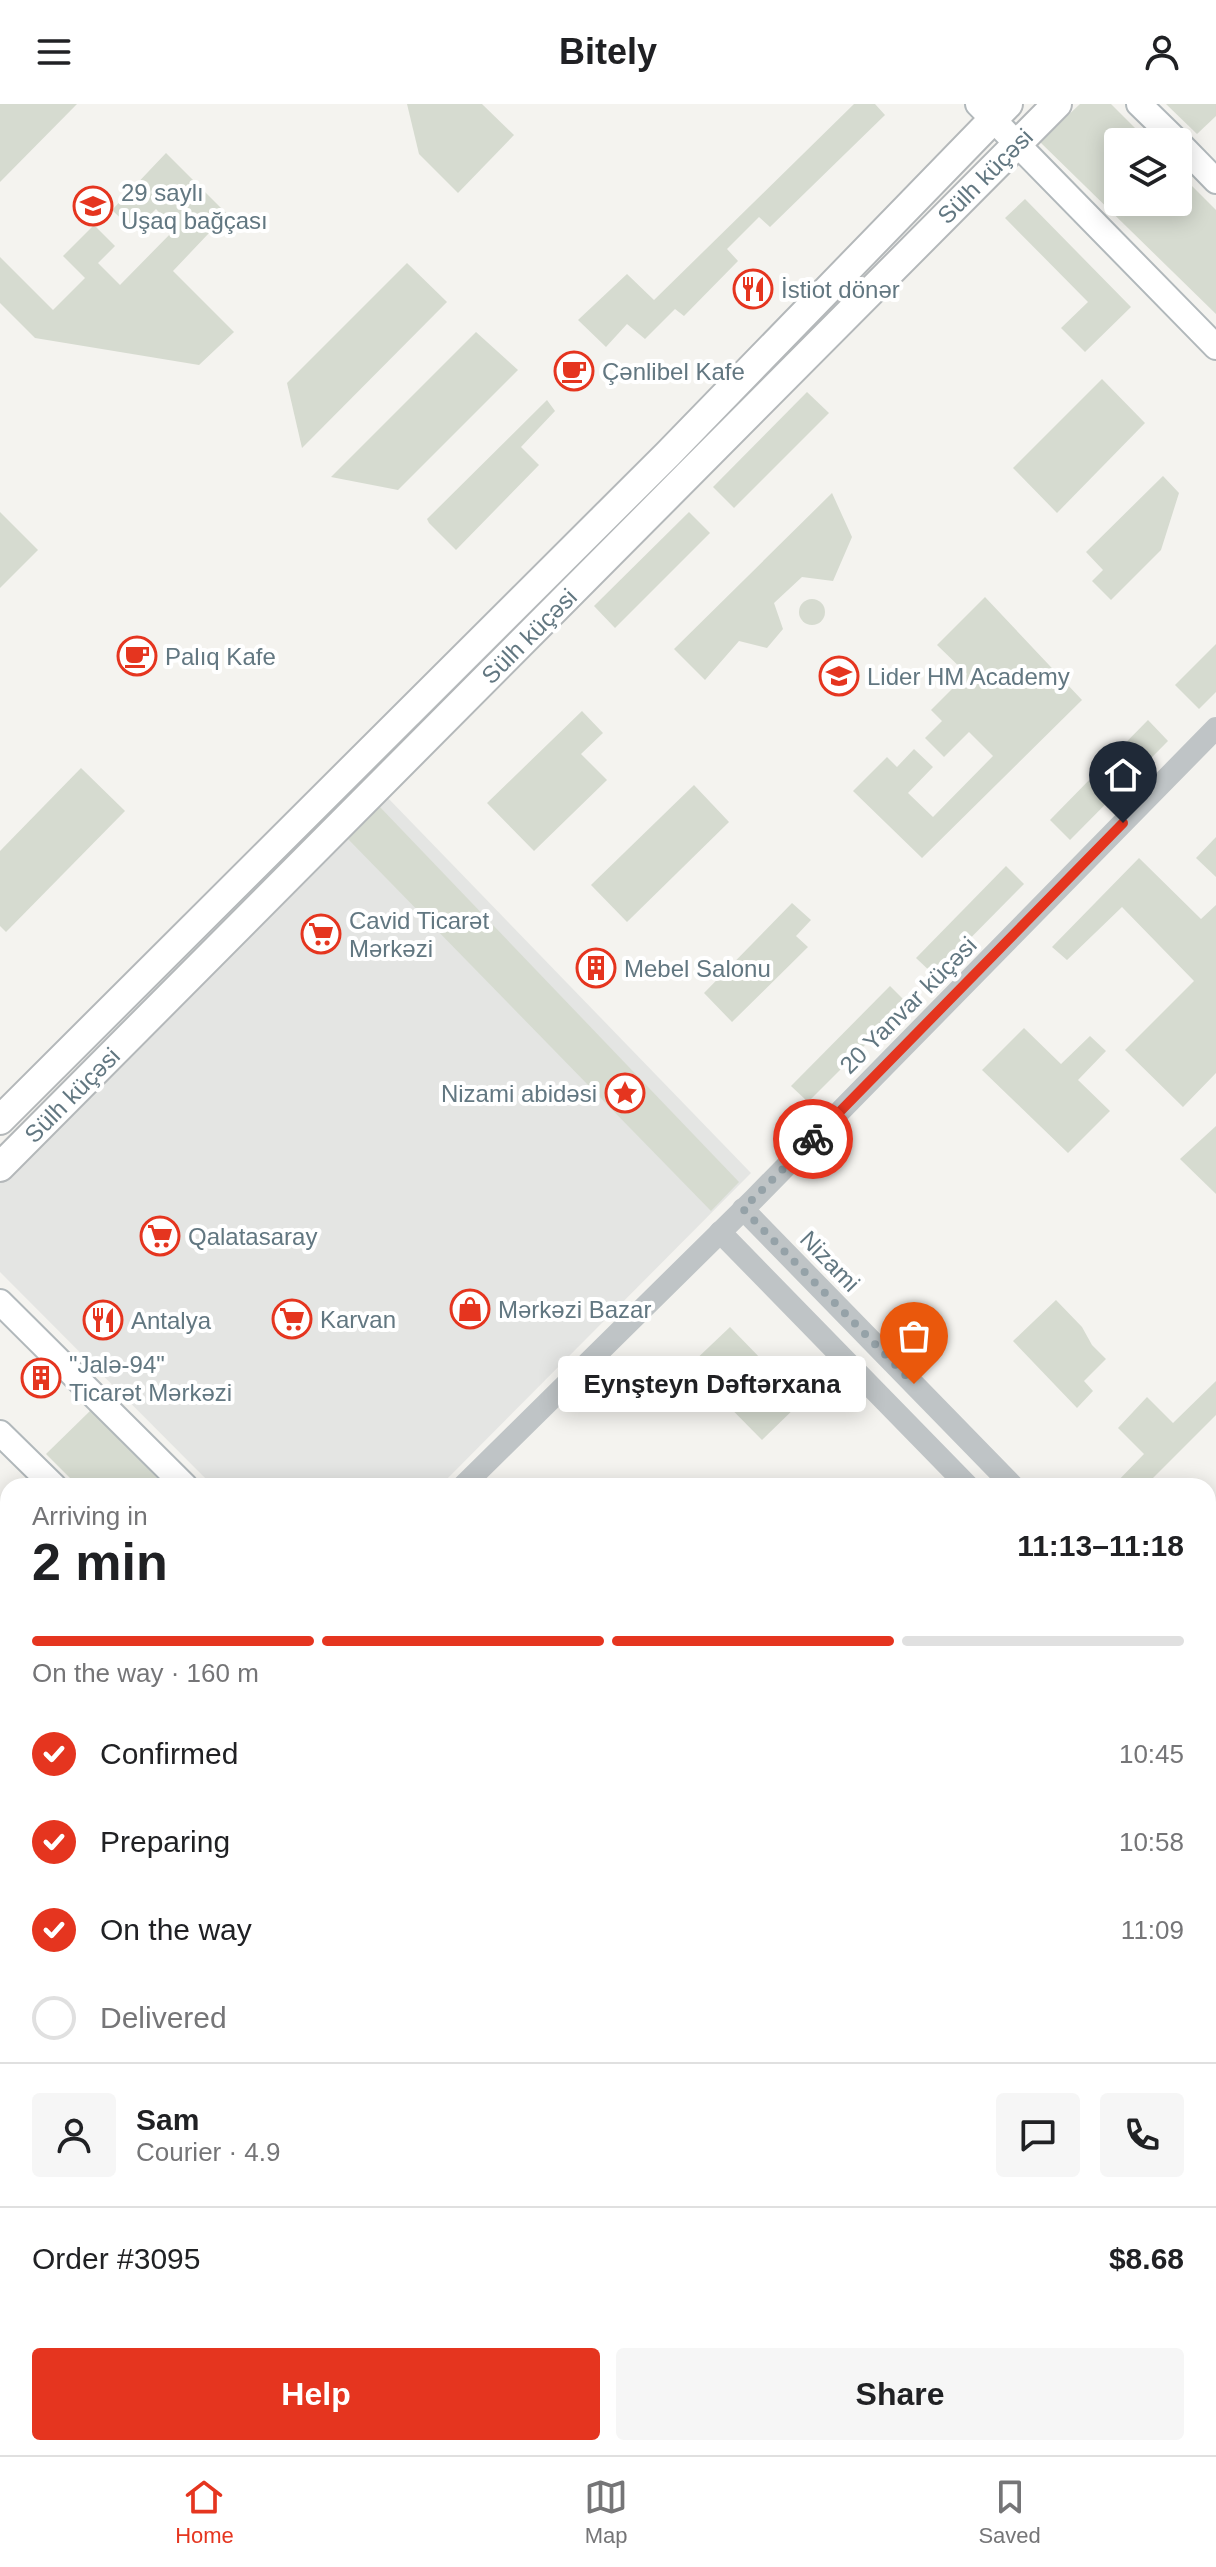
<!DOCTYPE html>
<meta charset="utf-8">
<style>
:root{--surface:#fff;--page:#f6f6f6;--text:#202124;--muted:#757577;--line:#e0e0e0;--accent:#e5351f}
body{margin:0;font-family:Arial,sans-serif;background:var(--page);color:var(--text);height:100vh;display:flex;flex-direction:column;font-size:30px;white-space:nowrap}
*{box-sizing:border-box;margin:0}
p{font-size:26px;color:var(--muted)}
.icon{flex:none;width:44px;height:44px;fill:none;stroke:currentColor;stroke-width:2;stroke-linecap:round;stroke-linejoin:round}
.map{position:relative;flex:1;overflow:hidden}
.side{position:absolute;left:0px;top:1374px;width:1216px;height:978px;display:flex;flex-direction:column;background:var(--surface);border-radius:24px 24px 0 0;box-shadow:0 4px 20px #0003}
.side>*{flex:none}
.buttons{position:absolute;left:1104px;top:24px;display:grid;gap:16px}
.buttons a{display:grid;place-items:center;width:88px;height:88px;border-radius:8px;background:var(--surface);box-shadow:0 4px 20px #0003;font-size:40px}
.pin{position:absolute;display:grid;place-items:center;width:68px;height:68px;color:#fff;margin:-82px -34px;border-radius:50% 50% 50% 0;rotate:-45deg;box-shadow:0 0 8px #0007}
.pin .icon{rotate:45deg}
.courier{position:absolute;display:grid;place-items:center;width:80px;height:80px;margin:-40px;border:6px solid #e5351f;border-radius:50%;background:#fff;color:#222;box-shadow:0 2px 10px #0007}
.bubble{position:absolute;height:56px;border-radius:8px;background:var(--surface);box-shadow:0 4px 20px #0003;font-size:26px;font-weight:700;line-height:56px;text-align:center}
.headline em{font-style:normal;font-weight:700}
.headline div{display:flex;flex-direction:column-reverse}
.headline{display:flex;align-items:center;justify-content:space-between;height:136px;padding:0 32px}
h1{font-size:52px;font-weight:700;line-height:60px}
.bar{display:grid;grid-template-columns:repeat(4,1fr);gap:12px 8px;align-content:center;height:96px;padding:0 32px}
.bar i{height:10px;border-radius:6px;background:var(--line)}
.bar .selected{background:var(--accent)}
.bar p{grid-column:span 4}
.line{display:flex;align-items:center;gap:20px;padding:0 32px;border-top:2px solid var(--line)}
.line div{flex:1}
.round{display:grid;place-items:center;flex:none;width:84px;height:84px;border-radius:8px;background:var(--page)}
ol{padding:0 32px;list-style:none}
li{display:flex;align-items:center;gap:24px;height:88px}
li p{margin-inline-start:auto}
li .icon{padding:8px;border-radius:50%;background:var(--accent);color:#fff;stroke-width:4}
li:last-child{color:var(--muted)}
li i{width:44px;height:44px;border:4px solid var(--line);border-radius:50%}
.action{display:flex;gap:16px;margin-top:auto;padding:16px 32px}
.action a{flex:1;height:92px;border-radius:8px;background:var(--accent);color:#fff;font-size:32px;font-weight:700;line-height:92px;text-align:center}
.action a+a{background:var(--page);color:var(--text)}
header{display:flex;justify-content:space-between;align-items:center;height:104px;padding:0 32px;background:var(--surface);font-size:36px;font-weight:700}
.tabs{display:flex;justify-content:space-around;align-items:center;height:112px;border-top:2px solid var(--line);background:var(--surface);font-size:22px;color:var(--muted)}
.tabs a{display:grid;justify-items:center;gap:4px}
.tabs .selected{color:var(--accent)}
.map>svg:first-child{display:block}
</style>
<header><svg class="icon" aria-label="menu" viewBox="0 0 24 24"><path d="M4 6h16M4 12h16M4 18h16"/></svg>Bitely<svg class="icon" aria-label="person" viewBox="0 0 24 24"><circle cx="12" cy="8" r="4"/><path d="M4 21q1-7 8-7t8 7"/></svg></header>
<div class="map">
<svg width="1216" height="2351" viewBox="0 0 1216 2351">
<rect width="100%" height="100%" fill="#f4f3ef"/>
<polygon fill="#e4e5e3" points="387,693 751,1069 440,1382 213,1382 0,1168 0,1079"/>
<g fill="#d6dbd0">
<polygon points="0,0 77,0 0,78"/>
<polygon points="407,0 482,0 514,31 458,89 419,50"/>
<polygon points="854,0 875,0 885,11 770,123 759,113 727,145 738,157 684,212 675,205 645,235 627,220 606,243 578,216 627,170 654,196"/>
<polygon points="1080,0 1111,0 1149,38 1118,38 1118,98 1178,98 1178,68 1216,106 1216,210 1040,38"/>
<polygon points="1166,0 1216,0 1216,12 1197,30"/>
<polygon points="166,49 227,110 173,167 234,228 199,261 35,234 0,199 0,153 53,206 85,174 63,152 94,121 115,142 98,159 120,181 175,125 156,105 134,127 112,106"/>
<polygon points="1025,95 1131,203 1085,248 1061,224 1088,198 1005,114"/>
<polygon points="407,159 447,198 302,344 287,279"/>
<polygon points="476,228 518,266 398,386 331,373"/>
<polygon points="1102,275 1145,319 1057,409 1013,364"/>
<polygon points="807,288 829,309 734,404 713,383"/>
<polygon points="547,296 555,307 521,343 539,361 456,446 429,419 427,415"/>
<polygon points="1163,372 1179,389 1161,446 1111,496 1092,477 1103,466 1086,448"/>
<polygon points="832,389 852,433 833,477 802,473 774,499 783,525 767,544 739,537 705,576 674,545"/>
<polygon points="0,408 38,446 0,484"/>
<polygon points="689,408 710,429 615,524 594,502"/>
<polygon points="985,493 1082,596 922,754 853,687 887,653 897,663 914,645 933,663 908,689 933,713 993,652 969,628 944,653 925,634 942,617 931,606 967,570 937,541"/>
<circle cx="812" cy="508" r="13"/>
<polygon points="1216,540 1216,588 1199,605 1175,581"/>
<polygon points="582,607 603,629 581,650 607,676 534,747 487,699"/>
<polygon points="1148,616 1168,637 1070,736 1050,716"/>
<polygon points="81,664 125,707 6,828 0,822 0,747"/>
<polygon points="694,681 729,718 627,818 591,781"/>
<polygon points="379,702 739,1078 711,1107 347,734"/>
<polygon points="1216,733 1216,773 1196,754"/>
<polygon points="1139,754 1201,815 1216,801 1216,969 1183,1003 1125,946 1194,877 1122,803 1067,856 1052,843"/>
<polygon points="1006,762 1024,780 934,871 916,854"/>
<polygon points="792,799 811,816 796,832 808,843 732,918 704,889"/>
<polygon points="890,882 907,899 808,998 791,982"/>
<polygon points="1024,924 1061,960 1090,932 1106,947 1078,976 1110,1007 1068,1049 982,966"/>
<polygon points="1216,1022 1216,1090 1180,1055"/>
<polygon points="1056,1196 1082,1223 1092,1241 1106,1255 1084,1277 1093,1287 1077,1304 1013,1237"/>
<polygon points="730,1223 802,1297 762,1336 689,1262"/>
<polygon points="1216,1277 1216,1311 1145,1382 1113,1382 1144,1350 1118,1324 1147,1293 1173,1319"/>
<polygon points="91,1306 165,1382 78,1382 46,1350"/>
<polygon points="8,1895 8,1954 0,1962 0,1903"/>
<polygon points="1208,1969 1216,1976 1216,2062 1208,2054"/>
<polygon points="0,1977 8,1985 8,2098 0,2106"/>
<polygon points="1208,2316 1216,2324 1216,2351 1196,2351 1189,2344 1208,2344"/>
<polygon points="257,2344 374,2344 367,2351 263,2351"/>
<polygon points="1033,2344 1118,2344 1125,2351 1040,2351"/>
</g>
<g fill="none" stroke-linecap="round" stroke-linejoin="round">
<g stroke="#b1b8bb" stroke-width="28">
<g id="secondary">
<polyline points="978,0 1216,243"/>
<polyline points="1139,0 1178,38"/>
<polyline points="1178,38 1216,77"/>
<polyline points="0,1198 185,1382"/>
<polyline points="0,1329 54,1382"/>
<polyline points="1007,2344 1014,2351"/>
<polyline points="1142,2344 1149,2351"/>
</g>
</g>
<g stroke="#b4b8ba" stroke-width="32">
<g id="trunk">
<polyline points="0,1016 668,350 1008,0"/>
<polyline points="0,1063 1057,0"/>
</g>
</g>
<g stroke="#bfc4c6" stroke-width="18">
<polyline points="1208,1923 1216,1915"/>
<polyline points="786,2351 793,2344"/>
</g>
<g stroke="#bfc4c6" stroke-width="22">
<polyline points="743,1105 1013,1382"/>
<polyline points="720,1128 968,1382"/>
<polyline points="463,1382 754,1095 1216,624"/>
<polyline points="1208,1580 1216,1588"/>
<polyline points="1208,1627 1216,1635"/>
<polyline points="0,1847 8,1839"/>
</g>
<use href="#secondary" stroke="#fff" stroke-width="24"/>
<use href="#trunk" stroke="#fff" stroke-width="28"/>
</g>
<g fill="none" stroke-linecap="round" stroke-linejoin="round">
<polyline stroke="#95a2a8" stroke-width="8" stroke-dasharray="0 14.4" points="813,1035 743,1105 914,1280"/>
<polyline stroke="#e5351f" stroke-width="10" points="813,1035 1123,719"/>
</g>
<defs>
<g id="school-ring" transform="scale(2)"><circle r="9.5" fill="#fff" stroke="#e5351f" stroke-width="1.5"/><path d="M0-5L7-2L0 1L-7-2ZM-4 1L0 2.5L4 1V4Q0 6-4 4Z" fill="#e5351f"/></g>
<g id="restaurant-ring" transform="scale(2)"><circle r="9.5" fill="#fff" stroke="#e5351f" stroke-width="1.5"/><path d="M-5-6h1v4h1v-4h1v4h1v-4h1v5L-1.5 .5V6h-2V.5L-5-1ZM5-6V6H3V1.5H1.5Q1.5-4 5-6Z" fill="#e5351f"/></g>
<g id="cafe-ring" transform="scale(2)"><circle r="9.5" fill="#fff" stroke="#e5351f" stroke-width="1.5"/><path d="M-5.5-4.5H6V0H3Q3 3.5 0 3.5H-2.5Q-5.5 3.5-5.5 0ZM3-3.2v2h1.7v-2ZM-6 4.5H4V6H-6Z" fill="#e5351f"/></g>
<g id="supermarket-ring" transform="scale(2)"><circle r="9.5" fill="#fff" stroke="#e5351f" stroke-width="1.5"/><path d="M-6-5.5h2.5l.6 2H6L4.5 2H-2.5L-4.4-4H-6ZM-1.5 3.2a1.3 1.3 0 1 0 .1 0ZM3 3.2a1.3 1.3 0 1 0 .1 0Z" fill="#e5351f"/></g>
<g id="building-ring" transform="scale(2)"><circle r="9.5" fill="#fff" stroke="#e5351f" stroke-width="1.5"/><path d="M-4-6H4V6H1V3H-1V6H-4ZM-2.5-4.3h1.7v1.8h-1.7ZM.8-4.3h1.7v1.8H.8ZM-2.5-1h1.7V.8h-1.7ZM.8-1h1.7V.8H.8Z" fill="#e5351f"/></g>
<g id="sight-ring" transform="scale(2)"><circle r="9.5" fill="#fff" stroke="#e5351f" stroke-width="1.5"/><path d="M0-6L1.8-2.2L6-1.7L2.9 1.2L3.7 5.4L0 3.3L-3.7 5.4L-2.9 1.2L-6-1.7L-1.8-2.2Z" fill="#e5351f"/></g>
<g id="shop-ring" transform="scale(2)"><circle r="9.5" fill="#fff" stroke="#e5351f" stroke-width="1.5"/><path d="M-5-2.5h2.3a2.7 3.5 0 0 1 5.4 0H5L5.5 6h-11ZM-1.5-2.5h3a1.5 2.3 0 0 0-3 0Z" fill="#e5351f"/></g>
</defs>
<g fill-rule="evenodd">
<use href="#school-ring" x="93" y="102"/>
<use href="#restaurant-ring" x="753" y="185"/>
<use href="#cafe-ring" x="574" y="267"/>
<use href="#cafe-ring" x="137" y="552"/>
<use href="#school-ring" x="839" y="572"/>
<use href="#supermarket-ring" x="321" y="830"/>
<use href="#building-ring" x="596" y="864"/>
<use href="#sight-ring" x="625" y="989"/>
<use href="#supermarket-ring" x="160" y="1132"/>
<use href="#shop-ring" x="470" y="1205"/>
<use href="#supermarket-ring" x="292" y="1215"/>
<use href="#restaurant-ring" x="103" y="1216"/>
<use href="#building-ring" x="41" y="1274"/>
</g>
<g text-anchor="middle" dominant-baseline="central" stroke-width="8" stroke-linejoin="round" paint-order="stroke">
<g font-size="24" fill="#627781" stroke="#fff">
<text transform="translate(985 72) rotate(-45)">Sülh küçəsi</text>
<text transform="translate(529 532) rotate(-45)">Sülh küçəsi</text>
<text transform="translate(908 901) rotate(-45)">20 Yanvar küçəsi</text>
<text transform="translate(72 991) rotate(-45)">Sülh küçəsi</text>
<text transform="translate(830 1157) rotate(46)">Nizami</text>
</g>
<g font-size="24" fill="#627781" stroke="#fff" text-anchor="start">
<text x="121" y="88">29 saylı<tspan x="121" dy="28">Uşaq bağçası</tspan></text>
<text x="781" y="185">İstiot dönәr</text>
<text x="602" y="267">Çənlibel Kafe</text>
<text x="165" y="552">Palıq Kafe</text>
<text x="867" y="572">Lider HM Academy</text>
<text x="349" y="816">Cavid Ticarət<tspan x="349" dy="28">Mərkəzi</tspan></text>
<text x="624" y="864">Mebel Salonu</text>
<text x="597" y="989" text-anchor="end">Nizami abidәsi</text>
<text x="188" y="1132">Qalatasaray</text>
<text x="498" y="1205">Mərkəzi Bazar</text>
<text x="320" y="1215">Karvan</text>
<text x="131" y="1216">Antalya</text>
<text x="69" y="1260">"Jalə-94"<tspan x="69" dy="28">Ticarət Mərkəzi</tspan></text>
</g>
</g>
</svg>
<div class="buttons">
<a><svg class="icon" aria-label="layers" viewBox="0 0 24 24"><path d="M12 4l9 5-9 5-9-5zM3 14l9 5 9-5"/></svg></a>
</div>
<div class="pin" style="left:914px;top:1280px;background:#ea580c"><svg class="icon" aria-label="bag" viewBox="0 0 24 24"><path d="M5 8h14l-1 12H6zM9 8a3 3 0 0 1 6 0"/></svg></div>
<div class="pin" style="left:1123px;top:719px;background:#1f2937"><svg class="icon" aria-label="home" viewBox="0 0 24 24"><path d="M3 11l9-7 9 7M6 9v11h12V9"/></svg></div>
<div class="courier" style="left:813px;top:1035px"><svg class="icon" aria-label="bike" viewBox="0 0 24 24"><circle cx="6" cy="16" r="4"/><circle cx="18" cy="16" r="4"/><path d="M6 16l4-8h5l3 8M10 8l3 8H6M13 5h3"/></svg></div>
<div class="bubble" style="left:558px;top:1252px;width:308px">Eynşteyn Dəftərxana</div>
<section class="side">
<div class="headline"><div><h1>2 min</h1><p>Arriving in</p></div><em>11:13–11:18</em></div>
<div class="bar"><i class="selected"></i><i class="selected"></i><i class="selected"></i><i></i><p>On the way · 160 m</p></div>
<ol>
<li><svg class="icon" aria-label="check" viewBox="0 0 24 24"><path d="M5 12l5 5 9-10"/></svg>Confirmed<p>10:45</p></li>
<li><svg class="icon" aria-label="check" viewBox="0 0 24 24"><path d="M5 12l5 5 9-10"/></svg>Preparing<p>10:58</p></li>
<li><svg class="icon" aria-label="check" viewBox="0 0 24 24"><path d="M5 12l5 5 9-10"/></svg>On the way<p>11:09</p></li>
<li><i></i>Delivered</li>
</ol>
<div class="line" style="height:144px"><a class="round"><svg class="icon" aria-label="person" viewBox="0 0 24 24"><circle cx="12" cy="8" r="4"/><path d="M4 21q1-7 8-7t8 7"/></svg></a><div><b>Sam</b><p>Courier · 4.9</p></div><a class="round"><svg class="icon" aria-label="chat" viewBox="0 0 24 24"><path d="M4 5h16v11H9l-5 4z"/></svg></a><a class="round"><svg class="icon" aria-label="phone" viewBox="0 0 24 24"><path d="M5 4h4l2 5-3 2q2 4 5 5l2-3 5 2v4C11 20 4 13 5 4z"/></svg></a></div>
<div class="line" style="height:104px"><div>Order #3095</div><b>$8.68</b></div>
<div class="action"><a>Help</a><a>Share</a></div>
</section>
</div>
<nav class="tabs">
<a class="selected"><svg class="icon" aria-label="home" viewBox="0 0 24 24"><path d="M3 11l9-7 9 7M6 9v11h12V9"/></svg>Home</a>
<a><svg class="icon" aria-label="map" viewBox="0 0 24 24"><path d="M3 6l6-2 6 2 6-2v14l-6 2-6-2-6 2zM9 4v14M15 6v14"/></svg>Map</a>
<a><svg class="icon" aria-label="saved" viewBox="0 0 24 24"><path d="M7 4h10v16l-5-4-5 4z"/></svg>Saved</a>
</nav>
